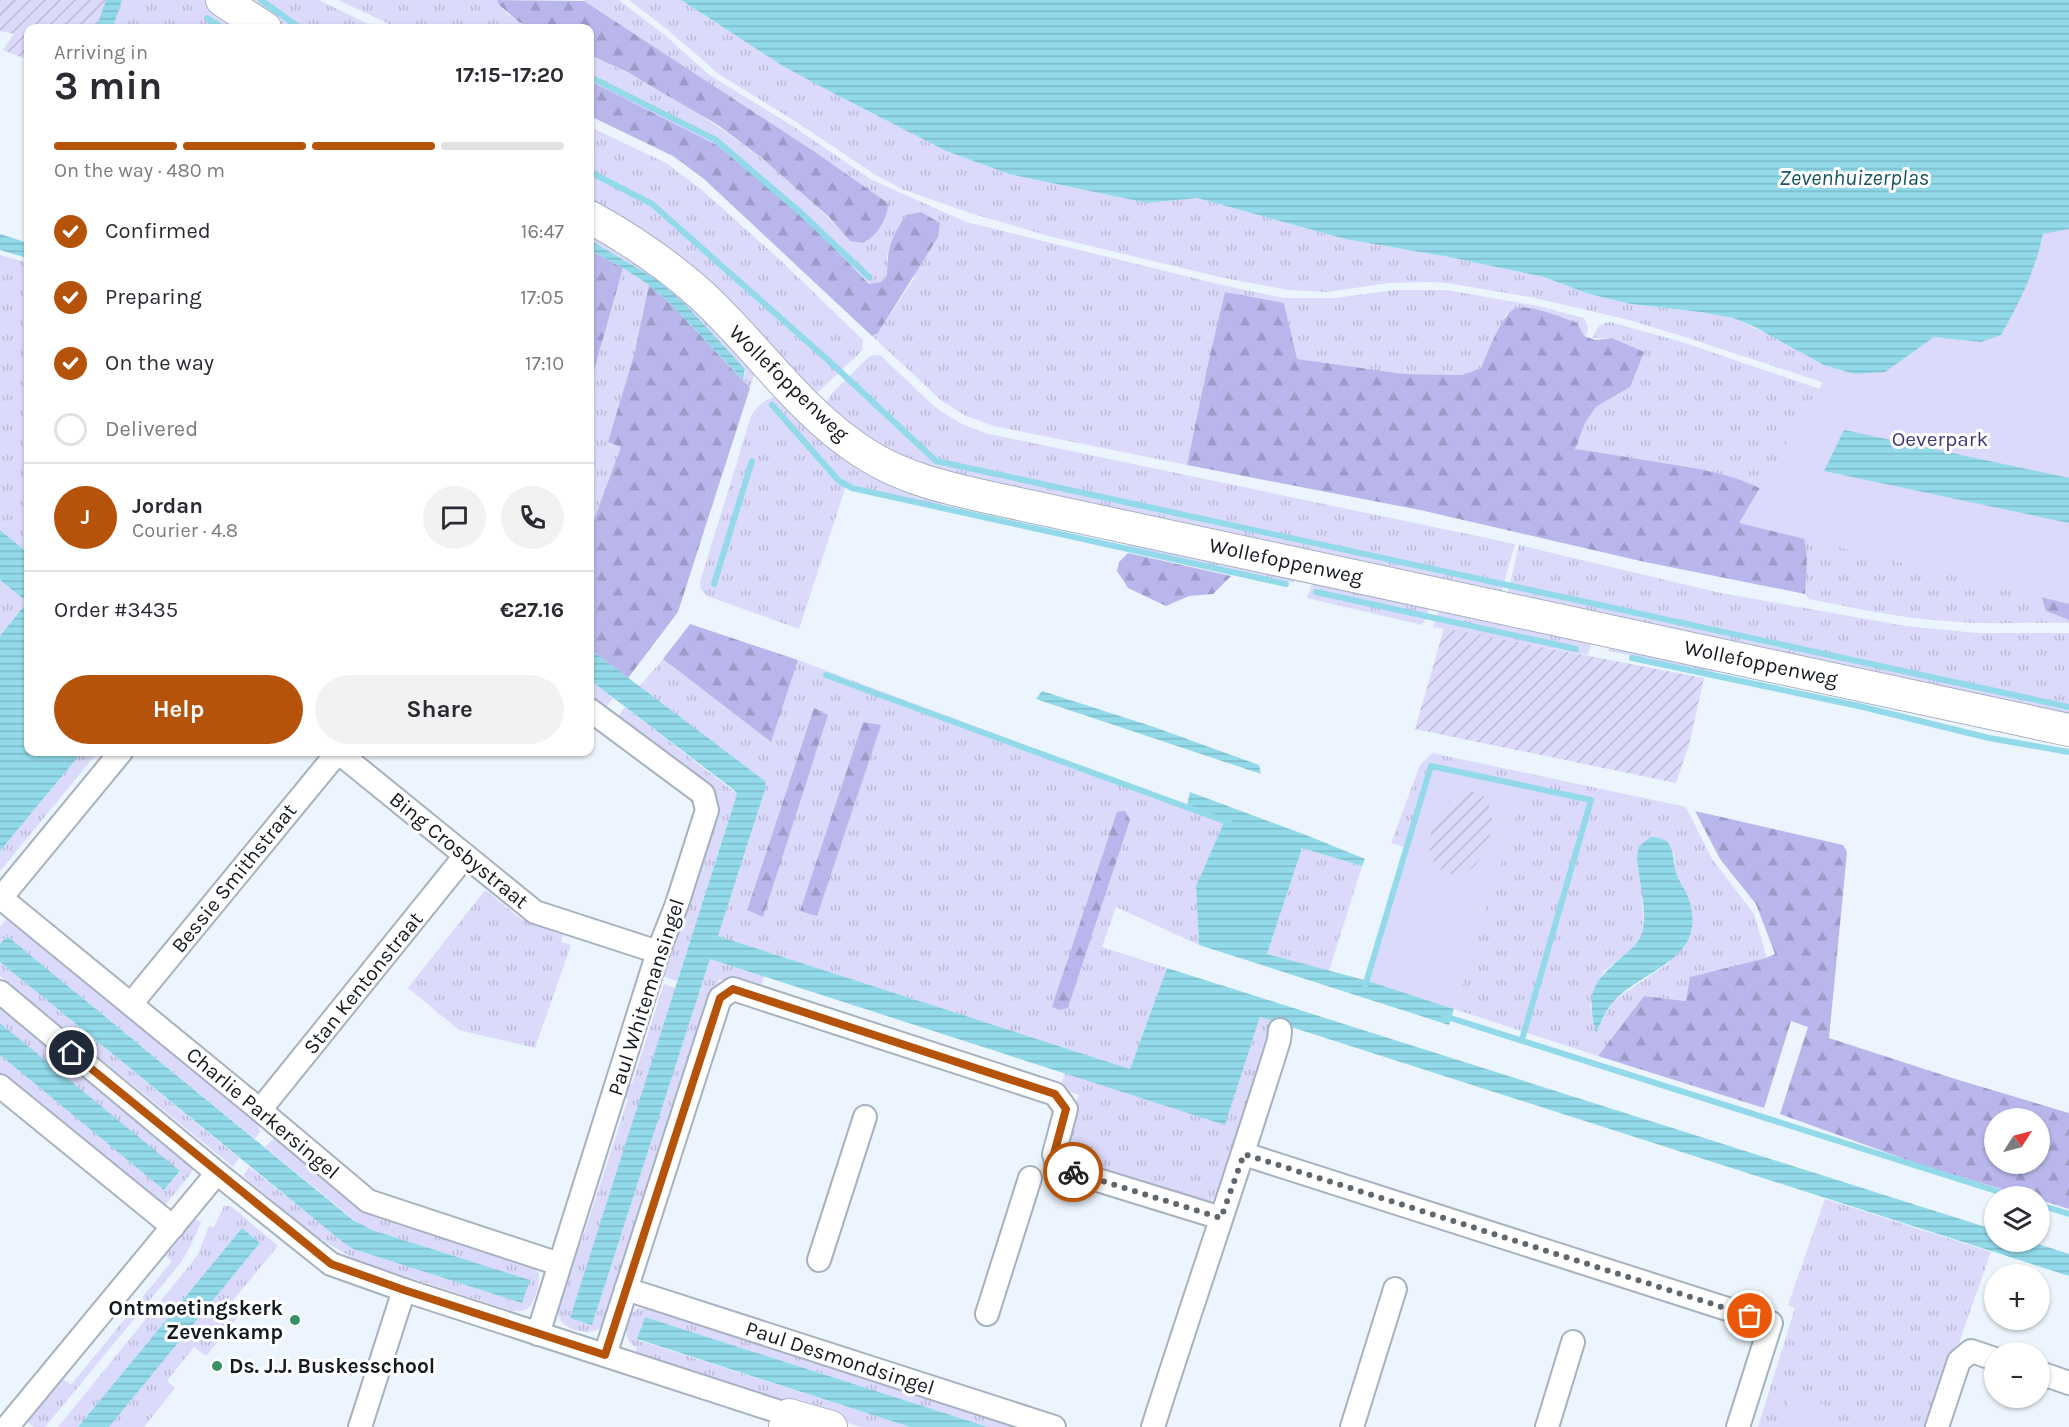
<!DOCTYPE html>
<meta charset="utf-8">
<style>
:root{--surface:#fff;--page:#f2f2f3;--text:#2b2b33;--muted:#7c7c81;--line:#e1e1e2;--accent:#b45309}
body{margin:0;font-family:Karla,sans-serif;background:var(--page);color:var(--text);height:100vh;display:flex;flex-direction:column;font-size:22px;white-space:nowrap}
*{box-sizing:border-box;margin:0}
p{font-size:20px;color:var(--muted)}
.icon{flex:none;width:33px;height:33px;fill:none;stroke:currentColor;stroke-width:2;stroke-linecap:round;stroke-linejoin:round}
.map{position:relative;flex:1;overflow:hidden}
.details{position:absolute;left:24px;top:24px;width:570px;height:732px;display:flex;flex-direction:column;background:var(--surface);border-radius:12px;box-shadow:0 2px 4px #0004}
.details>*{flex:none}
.needle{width:39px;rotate:54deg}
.controls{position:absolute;left:1984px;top:1108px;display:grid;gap:12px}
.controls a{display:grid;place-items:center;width:66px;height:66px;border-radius:50%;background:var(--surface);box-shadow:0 2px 4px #0004;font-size:30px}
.pin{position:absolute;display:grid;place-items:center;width:51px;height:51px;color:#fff;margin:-26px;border:3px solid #fff;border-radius:50%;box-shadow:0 2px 6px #0007}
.courier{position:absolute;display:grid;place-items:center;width:60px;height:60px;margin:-30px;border:4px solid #b45309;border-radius:50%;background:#fff;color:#222;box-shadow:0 2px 8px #0007}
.summary em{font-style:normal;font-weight:700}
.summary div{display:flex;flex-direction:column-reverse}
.summary{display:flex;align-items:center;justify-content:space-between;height:102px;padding:0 30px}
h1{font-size:39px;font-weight:700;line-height:45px}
.bar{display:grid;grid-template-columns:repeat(4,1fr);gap:9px 6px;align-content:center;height:72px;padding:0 30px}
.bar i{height:8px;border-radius:4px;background:var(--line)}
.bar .selected{background:var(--accent)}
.bar p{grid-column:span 4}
.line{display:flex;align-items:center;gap:15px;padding:0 30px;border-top:2px solid var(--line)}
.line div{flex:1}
.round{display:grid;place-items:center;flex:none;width:63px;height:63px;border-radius:32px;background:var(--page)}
ol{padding:0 30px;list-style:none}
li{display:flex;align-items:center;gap:18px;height:66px}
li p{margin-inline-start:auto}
li .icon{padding:6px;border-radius:50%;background:var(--accent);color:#fff;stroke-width:4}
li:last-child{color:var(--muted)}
li i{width:33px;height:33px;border:3px solid var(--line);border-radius:50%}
.action{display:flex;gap:12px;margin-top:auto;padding:12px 30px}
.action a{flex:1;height:69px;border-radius:36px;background:var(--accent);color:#fff;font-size:24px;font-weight:700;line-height:69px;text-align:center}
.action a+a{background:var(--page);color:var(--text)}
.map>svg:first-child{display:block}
</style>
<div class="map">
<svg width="2069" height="1427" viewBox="0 0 2069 1427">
<defs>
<pattern id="grass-tufts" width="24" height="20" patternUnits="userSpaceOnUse" patternTransform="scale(1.5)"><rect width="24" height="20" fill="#dbdafb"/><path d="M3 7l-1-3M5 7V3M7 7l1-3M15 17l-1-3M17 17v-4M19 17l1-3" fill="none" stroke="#bbbad7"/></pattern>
<pattern id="forest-firs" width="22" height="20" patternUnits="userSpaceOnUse" patternTransform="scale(1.5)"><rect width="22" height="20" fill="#b8b6eb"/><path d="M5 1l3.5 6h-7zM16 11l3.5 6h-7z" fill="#9d9cc9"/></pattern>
<pattern id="garden-furrows" width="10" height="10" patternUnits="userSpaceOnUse" patternTransform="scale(1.5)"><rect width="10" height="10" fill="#dbdafb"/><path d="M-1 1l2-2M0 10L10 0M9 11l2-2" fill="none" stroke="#bbbad7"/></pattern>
<pattern id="water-rules" width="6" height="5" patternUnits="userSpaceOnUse" patternTransform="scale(1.5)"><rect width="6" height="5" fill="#92daea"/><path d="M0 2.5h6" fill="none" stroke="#7dbac8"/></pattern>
</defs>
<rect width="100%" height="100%" fill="#ecf5fd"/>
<g fill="url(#grass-tufts)" fill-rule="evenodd">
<polygon points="122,0 207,0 247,28 113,28"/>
<polygon points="234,0 319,0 376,28 273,28"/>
<path d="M338 0H497C502 14 521 22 533 28H398Z"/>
<path d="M582 0H619L666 36 708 74 794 127 872 180 966 222 1226 286 1284 298H1336L1394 290H1446L1538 306 1584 318 1588 328 1586 336 1507 313 1481 368 1462 375 1405 374 1296 359 1284 303 1225 293 1207 368 1187 465 994 426 966 416 942 401 872 336 878 333 915 277 887 254V275L881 282 869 284 811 224 717 145 590 81V55C688 100 777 160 850 241L812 150Z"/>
<polygon points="629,0 681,0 717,24 833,93 946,151 1009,174 1147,203 1197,198 1345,239 1449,257 1544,277 1589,294 1631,304 1700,312 1733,318 1855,374 1916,413 1685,337 1629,320 1535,298 1448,283 1428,282 1389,283 1327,292 1289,290 1224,278 1049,236 970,213 902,189 874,174 798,123 720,75 669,31"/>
<polygon points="590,127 666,163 703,191 780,260 863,340 862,351 818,392 810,393 590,209"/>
<polygon points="590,228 641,258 757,366 750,388 743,380 746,371 659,281 590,240"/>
<polygon points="0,255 28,263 28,553 0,530"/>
<polygon points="623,268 649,285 634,355 609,442 622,447 590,531 590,385"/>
<path d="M1610 322 1682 342 2069 474V523L2046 611 2069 620V623C2028 622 1986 625 1945 621 1899 618 1854 608 1809 599L1805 594 1807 561 1575 449 1585 423 1596 407 1630 387 1612 338H1592C1597 329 1599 323 1610 322Z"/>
<polygon points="874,355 881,356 936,408 960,423 985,433 1515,544 1501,593 970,484 860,440 826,403 831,394 870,356"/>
<path d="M778 395 943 502 941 508 847 483 799 629 707 596 701 589 700 582 751 416C757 405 767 399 778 395Z"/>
<polygon points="1126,543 1293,577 1294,583 1128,547"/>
<polygon points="1519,545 1716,592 1905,626 1977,633 2069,633 2069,721 1507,596"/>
<polygon points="0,580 27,602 0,636"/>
<polygon points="1316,581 1429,603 1428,614 1422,625 1307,598 1311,587"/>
<polygon points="1439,610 1587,636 1591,644 1588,655 1433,627"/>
<polygon points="1612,641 1718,663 1715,673 1609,651"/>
<path d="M663 659 771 741 798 660 1225 820 1196 886 1199 945 1116 907 1102 947 1167 968 1130 1069 718 936 766 788 765 781 639 687ZM814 708 763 916 747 909ZM1130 820 1068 1008 1060 1010Z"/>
<polygon points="590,680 613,698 604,709 595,705 594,698 590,695"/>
<polygon points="625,707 737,794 677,981 660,975 712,813 617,718"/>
<polygon points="82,752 98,752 0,871 0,851"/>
<path d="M1432 753 1686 807 1712 859 1754 914 1767 958 1690 977 1686 1001 1644 996 1598 1056 1454 1009 1525 785 1434 764 1407 848 1391 843 1420 765ZM1669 843 1674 854 1675 871 1688 897 1669 963 1613 1001 1596 1032 1590 1005 1603 972 1634 947 1641 936 1643 921 1642 898Z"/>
<polygon points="1302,848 1362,866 1329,971 1267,954"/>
<polygon points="485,890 521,919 563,935 561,942 571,945 535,1048 459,1030 408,988"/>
<polygon points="9,916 237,1100 234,1105 258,1124 260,1132 255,1139 7,936 0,944 0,927"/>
<path d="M710 959 764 976 759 992 719 979 608 1325 606 1330 601 1327C590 1338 560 1329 558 1314L552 1312 574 1241 581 1243 628 1099 621 1096 625 1082 632 1084 664 984 676 988 592 1325Z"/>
<polygon points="0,962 239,1158 233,1167 0,976"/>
<polygon points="0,1009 192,1168 192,1172 163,1208 0,1076 0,1055 164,1190 180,1172 0,1023"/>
<path d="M1260 1017 1279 1023 1219 1192 1212 1201 1206 1204 1071 1163C1056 1142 1072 1117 1079 1095L1060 1088 1065 1073 1225 1124Z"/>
<path d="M276 1136 365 1205 534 1261 532 1267 538 1272C541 1281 535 1304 527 1309 522 1312 518 1311 512 1311L365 1263C319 1244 282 1207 243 1176L249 1167 353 1249 522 1303 529 1280 363 1227 265 1147Z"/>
<polygon points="1825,1199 1991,1252 1962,1334 1932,1427 1758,1427 1795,1308 1788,1305"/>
<polygon points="224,1206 231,1206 278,1246 233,1300 244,1310 206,1356 194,1347 167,1381 175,1388 144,1427 109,1427 260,1243 242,1228 78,1427 58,1427 189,1266 198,1254 209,1226 214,1227"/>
<polygon points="195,1219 201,1222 191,1245 182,1261 45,1427 34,1427 24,1419 59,1376 71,1385 172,1261 166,1256"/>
<path d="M649 1302 1037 1427H988L645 1317 637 1340 910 1427H861L635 1354 637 1348C621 1341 624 1317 638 1308L647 1309Z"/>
</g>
<g fill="url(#forest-firs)" fill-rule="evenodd">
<path d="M497 0 584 1 812 150 889 204C885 221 879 234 863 243L850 241 829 217 763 159 718 125 627 72 590 55V28H533L519 22 499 5Z"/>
<path d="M590 81 717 145 811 224 869 284 881 282 887 275C887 249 892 236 906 215L921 212 940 223 938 237 878 333 872 336 704 179 673 156 590 116Z"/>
<polygon points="590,250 623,268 590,385"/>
<polygon points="649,285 673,306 750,388 678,612 628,678 590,649 590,531 621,447 608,442 634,355"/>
<path d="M1225 292 1284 303 1297 359 1405 374 1462 375 1481 368C1487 355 1503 310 1517 308 1533 305 1562 318 1577 323L1584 336 1595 340 1612 338 1644 352 1630 387 1596 407 1585 423 1575 449C1604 453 1633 458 1662 463 1713 471 1786 480 1804 539 1809 557 1806 577 1805 594L1645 562 1420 510 1187 465 1207 368Z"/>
<polygon points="1128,553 1231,576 1213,594 1189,596 1166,606 1128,588 1117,571 1119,562"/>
<polygon points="2069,574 2069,620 2046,611 2041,595"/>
<polygon points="690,624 798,660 771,742 663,659"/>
<polygon points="814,708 828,715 763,917 747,910"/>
<polygon points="863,722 881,725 817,916 800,911"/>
<polygon points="1125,811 1130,820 1068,1008 1060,1010 1052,1007 1117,812"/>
<path d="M1695 811 1843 845 1847 852 1829 1038 1952 1078 2069 1113V1209L2040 1200V1197H2028L1924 1166 1780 1114 1808 1027 1791 1021 1764 1108 1598 1056 1644 996 1686 1001 1690 977 1766 958 1775 954 1756 904 1720 859ZM1995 1119H2040V1164H1995Z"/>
</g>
<g fill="#dbdafb">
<polygon points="2051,0 2069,0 2069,604 1739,523"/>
<polygon points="1434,764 1526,785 1454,1009 1368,981"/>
<polygon points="1791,1392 1825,1405 1819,1427 1780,1427"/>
</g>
<g fill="url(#garden-furrows)">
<polygon points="0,0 106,0 96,28 28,28 28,60 3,50 14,34 0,31"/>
<polygon points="1444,628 1704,678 1689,745 1676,783 1415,729"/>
<path d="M1469 790C1472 792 1479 793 1482 795 1509 818 1477 899 1438 867 1420 853 1433 819 1446 805 1451 798 1461 794 1469 790Z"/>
</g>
<g fill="url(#water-rules)">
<polygon points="106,0 122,0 113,28 96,28"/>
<path d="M681 0H2069V229L2043 234C2035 271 2020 302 2001 335L1981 342 1934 337 1885 372 1855 374 1824 365 1753 326 1733 318 1700 312 1631 304 1589 294 1544 277 1449 257 1345 239 1197 198 1147 203 1009 174 946 151 833 93 783 66Z"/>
<polygon points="0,234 28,243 27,258 0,250"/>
<polygon points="590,240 659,281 685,304 745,369 743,380 673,306 649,285 623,268 590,250"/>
<polygon points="1844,430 2069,478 2069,523 1824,471"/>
<polygon points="0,530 28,553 28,752 82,752 0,851 0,636 27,602 0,580"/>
<polygon points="590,649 765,781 766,787 718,936 1130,1069 1167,968 1995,1230 1995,1242 2032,1242 2069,1254 2069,1276 1260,1017 1225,1125 710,959 592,1325 570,1318 737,794 734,790 590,680"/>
<polygon points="1042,691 1154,727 1259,765 1261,774 1036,699"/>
<polygon points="1190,792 1306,835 1365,859 1362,866 1302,848 1267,954 1368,981 1454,1009 1449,1025 1199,945 1196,886 1225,820 1187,805"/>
<path d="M1651 837C1674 838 1672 850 1675 869 1678 882 1689 893 1691 907 1703 960 1642 971 1614 1001 1606 1009 1601 1023 1596 1033 1586 992 1592 983 1623 956 1630 950 1638 944 1641 935 1649 914 1638 879 1637 856L1639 846Z"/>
<polygon points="7,936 353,1220 372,1230 530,1280 522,1303 353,1249 344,1243 0,962 0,944"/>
<polygon points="0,1023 180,1171 164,1190 0,1055"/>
<polygon points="242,1228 260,1243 109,1427 78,1427"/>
<polygon points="645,1317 988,1427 910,1427 637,1339"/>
</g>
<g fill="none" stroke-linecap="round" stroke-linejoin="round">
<g stroke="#92daea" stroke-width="6">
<polyline points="261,0 300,28"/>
<polyline points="207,18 223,28"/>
<polyline points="590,77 716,140 800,212 869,277"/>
<polyline points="590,172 652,204 829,361 936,461 2069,707"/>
<polyline points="772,405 839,481 852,488 1286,584"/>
<polyline points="714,584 752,461"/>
<polyline points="1316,592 1576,649"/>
<polyline points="1632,658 1863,707 1989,738 2069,752"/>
<polyline points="826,675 1230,823"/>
<polyline points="1365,986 1431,766 1591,800 1522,1040"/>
<polyline points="1444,1016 2015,1197"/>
<polyline points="2040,1205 2069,1214"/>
</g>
<g stroke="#a5b2c0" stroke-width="26">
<g id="street">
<polyline points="338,752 535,912 658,952"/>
<polyline points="1,898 260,1110 368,1201 559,1264"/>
<polyline points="0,899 121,752"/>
<polyline points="0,992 217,1173 331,1264 404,1290 789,1415"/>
<polyline points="131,1004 338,752"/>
<polyline points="0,1086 173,1227"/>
<polyline points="260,1110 465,856"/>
<polyline points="1244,1154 1771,1323 1738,1427"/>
<polyline points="819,1260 865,1117"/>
<polyline points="626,1289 1054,1427"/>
<polyline points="987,1314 1030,1178"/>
<polyline points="538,1334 658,952 677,904 707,810 703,794 590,710"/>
<polyline points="605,1355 720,998 733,989 1055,1094 1066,1109 1054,1154 1056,1161 1062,1169 1221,1218"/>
<polyline points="2040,1373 2069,1383"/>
<polyline points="7,1427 217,1173"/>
<polyline points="360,1427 404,1290"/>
<path d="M1153 1427C1194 1298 1239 1169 1279 1040L1280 1030"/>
<polyline points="1352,1427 1395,1289"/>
<polyline points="1547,1427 1573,1342"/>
<polyline points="1937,1427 1959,1361 1971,1351 1995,1359"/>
</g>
</g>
<g stroke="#a5b2c0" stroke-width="34">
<g id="secondary">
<polyline points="222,0 265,28"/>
<path d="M590 217C628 238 665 263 698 292 755 343 798 411 864 453 903 479 951 489 996 499L2069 730"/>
<polyline points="785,1427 789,1415 831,1427"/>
</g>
</g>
<use href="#street" stroke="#fff" stroke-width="22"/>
<use href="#secondary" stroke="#fff" stroke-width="32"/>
</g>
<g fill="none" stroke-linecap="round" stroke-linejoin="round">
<polyline stroke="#60676d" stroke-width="6" stroke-dasharray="0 10.8" points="1073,1172 1221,1218 1244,1154 1750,1316"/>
<path stroke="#b45309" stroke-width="8" d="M72 1053 331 1264 404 1290 605 1355 720 998 733 989 1055 1094 1066 1109 1054 1154C1057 1165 1062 1169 1073 1172"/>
</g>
<g fill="#399064" stroke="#fff" stroke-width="2">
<circle cx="295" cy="1320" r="6"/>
<circle cx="217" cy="1366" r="6"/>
</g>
<g text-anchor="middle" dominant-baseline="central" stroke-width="6" stroke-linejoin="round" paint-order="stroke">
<g font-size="21" fill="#151a1f" stroke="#fff">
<text transform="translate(789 383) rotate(44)">Wollefoppenweg</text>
<text transform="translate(1286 561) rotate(12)">Wollefoppenweg</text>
<text transform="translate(1761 663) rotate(12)">Wollefoppenweg</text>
<text transform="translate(459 850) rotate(39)">Bing Crosbystraat</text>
<text transform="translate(234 878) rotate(-51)">Bessie Smithstraat</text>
<text transform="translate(363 983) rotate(-51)">Stan Kentonstraat</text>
<text transform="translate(646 997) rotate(-72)">Paul Whitemansingel</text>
<text transform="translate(263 1113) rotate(40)">Charlie Parkersingel</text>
<text transform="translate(840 1358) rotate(18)">Paul Desmondsingel</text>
</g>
<g font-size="21" fill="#413878" stroke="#fff">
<text x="1940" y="439">Oeverpark</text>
</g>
<g font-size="21" font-weight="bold" fill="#151a1f" stroke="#fff" text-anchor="end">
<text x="283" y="1308">Ontmoetingskerk<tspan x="283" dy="24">Zevenkamp</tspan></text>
<text x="229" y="1366" text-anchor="start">Ds. J.J. Buskesschool</text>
</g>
<g font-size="22" font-style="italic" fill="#185561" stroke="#fff">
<text x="1854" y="178">Zevenhuizerplas</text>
</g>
</g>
</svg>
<div class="controls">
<a><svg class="needle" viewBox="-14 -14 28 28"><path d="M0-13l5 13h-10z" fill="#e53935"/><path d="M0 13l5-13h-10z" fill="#7c7c81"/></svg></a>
<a><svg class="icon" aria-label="layers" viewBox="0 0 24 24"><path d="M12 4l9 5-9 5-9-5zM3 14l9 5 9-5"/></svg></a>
<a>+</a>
<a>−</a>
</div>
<div class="pin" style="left:1750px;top:1316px;background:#ea580c"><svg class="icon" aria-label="bag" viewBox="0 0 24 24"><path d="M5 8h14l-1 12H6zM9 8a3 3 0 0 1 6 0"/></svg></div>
<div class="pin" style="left:72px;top:1053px;background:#1f2937"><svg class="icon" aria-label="home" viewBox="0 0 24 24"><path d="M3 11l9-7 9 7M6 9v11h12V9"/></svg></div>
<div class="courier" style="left:1073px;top:1172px"><svg class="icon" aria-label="bike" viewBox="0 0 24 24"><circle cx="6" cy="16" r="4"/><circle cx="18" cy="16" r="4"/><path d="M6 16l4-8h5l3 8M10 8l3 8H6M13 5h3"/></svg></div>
<section class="details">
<div class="summary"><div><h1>3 min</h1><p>Arriving in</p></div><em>17:15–17:20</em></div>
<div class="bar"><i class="selected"></i><i class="selected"></i><i class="selected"></i><i></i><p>On the way · 480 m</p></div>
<ol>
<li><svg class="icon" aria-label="check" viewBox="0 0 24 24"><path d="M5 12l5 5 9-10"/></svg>Confirmed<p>16:47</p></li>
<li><svg class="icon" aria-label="check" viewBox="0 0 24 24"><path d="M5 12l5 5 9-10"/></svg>Preparing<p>17:05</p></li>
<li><svg class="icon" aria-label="check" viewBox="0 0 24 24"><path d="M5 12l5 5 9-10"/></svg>On the way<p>17:10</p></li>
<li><i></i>Delivered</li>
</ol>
<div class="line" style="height:108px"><b class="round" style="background:var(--accent);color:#fff">J</b><div><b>Jordan</b><p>Courier · 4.8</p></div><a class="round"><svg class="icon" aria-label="chat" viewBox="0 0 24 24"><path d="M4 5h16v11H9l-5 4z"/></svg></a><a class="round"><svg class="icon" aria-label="phone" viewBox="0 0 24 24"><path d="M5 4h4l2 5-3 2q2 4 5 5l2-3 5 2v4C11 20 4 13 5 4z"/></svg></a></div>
<div class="line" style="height:78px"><div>Order #3435</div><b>€27.16</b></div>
<div class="action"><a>Help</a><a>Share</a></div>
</section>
</div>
